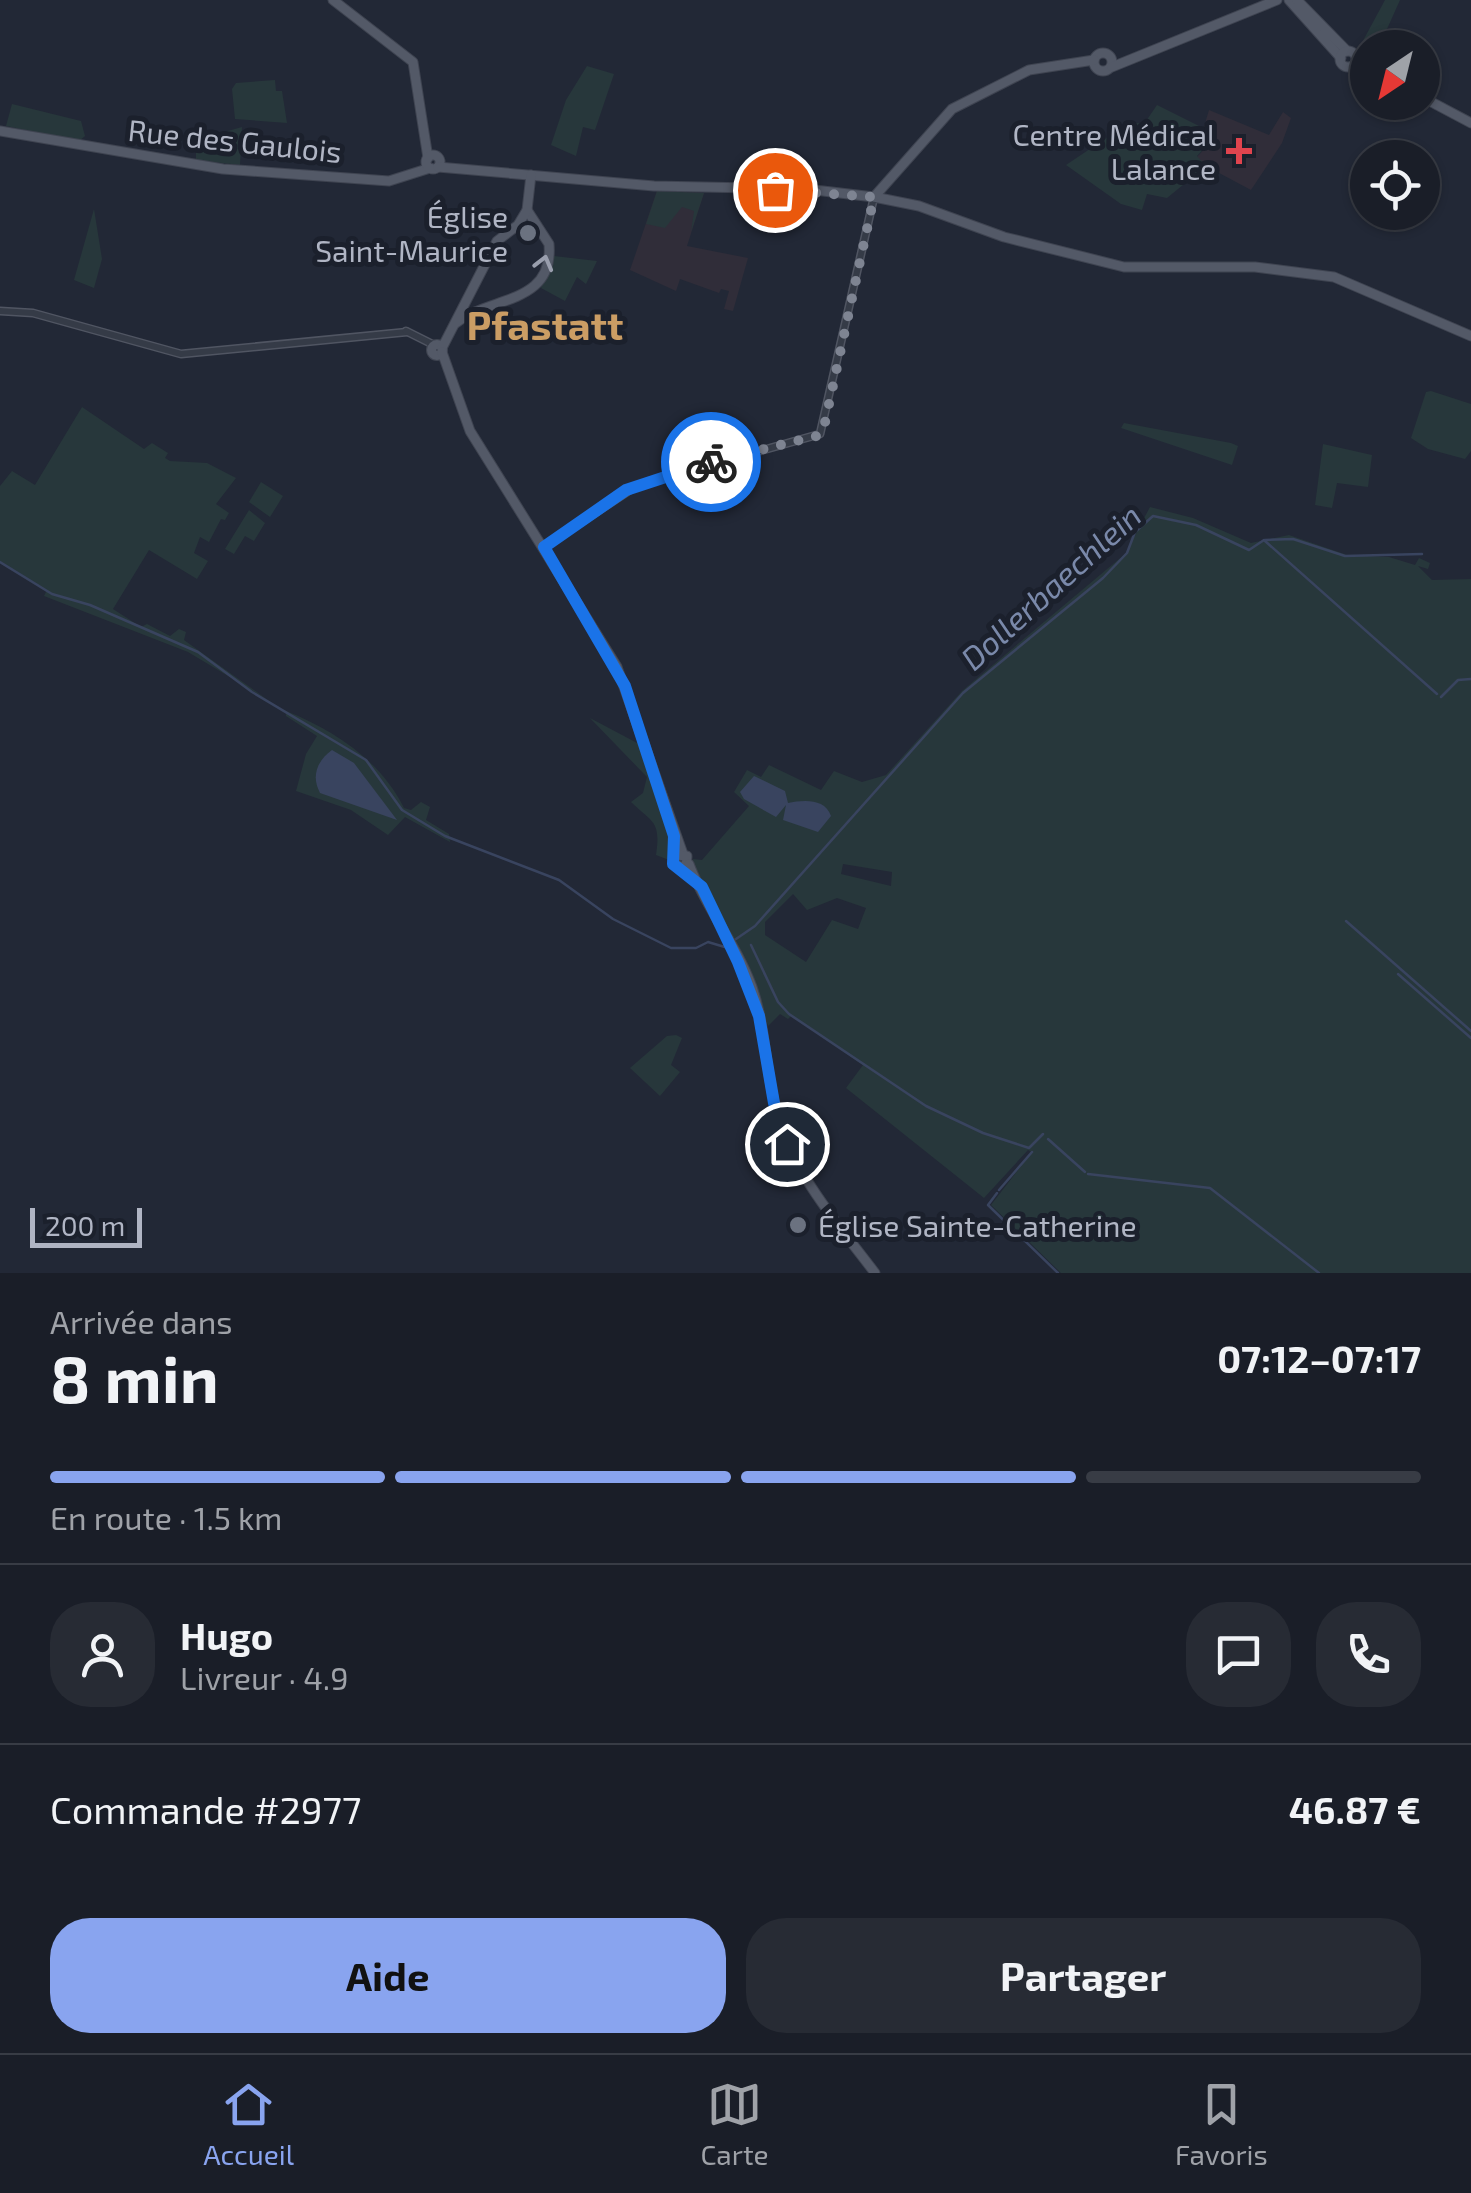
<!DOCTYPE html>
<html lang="fr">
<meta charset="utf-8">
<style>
:root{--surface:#1a1e28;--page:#272b34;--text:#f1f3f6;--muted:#9fa2a8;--line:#383c45;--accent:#89a4ef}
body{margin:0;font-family:"Exo 2",sans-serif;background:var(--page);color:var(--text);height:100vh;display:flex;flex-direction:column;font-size:38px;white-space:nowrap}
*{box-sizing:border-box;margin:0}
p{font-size:32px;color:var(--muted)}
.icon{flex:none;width:55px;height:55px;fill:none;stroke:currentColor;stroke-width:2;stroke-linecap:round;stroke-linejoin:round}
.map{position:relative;height:1273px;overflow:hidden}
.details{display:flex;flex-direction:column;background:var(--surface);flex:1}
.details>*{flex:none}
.needle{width:65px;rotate:215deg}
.fabs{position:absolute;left:1350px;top:30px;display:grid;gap:20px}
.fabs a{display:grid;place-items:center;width:90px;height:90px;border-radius:50%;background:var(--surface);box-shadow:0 2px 8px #0004,0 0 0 2px var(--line);font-size:50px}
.scale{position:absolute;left:30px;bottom:25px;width:112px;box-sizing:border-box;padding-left:10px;border:5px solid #b0b5c4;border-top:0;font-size:28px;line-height:35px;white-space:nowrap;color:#b0b5c4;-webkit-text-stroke:8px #1b202c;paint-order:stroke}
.pin{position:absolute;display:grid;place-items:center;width:85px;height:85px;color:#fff;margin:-42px;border:5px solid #fff;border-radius:50%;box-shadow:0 2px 10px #0007}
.courier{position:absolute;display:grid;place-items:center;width:100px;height:100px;margin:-50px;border:8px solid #1a73e8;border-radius:50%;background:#fff;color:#222;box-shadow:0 2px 12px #0007}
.headline em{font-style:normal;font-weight:700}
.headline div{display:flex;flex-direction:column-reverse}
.headline{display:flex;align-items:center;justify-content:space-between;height:170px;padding:0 50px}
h1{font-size:65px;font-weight:700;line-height:75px}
.bar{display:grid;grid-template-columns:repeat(4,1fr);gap:15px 10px;align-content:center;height:120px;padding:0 50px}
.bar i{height:12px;border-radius:8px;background:var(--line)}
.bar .selected{background:var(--accent)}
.bar p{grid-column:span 4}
.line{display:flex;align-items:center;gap:25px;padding:0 50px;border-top:2px solid var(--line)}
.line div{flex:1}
.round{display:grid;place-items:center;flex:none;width:105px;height:105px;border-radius:40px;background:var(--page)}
.primary-button{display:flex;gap:20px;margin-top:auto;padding:20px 50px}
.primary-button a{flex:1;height:115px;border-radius:40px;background:var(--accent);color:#111;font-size:40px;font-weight:700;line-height:115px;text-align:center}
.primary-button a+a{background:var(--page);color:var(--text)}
.dock{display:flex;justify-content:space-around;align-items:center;height:140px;border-top:2px solid var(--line);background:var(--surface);font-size:28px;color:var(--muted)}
.dock a{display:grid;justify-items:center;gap:5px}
.dock .selected{color:var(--accent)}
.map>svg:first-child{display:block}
</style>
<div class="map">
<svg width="1471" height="1273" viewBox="0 0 1471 1273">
<rect width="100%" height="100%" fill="#222836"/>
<g fill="#302d39">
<polygon points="1209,110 1269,135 1283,112 1291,118 1282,143 1251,190 1206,166 1197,157 1216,136 1203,130"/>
<polygon points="657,191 704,193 687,246 748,258 733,311 724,309 729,291 721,289 719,293 680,279 676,291 630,270"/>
</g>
<g fill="#27373b" fill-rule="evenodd">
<polygon points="1385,0 1400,0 1379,47 1368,48 1367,56 1358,50"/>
<polygon points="587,66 614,74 595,130 583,127 576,156 551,145 566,100"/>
<polygon points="275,80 276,91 282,91 287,123 235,119 232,89 236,83"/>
<polygon points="12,104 81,121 85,136 79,141 6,126"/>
<polygon points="1157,105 1217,135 1197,156 1206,166 1167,198 1147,194 1142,210 1121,204 1066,165 1130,122 1144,124"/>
<polygon points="242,127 240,165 196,160 196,140"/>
<polygon points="657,191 704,193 691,232 694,211 682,207 665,228 646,224"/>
<polygon points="94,209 102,259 94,288 74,280"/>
<polygon points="554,256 597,261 586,284 577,277 565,301 541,288"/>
<polygon points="1431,391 1471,404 1471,451 1465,459 1428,449 1411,438 1426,392"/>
<polygon points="82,407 144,449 152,443 168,453 165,458 170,461 207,463 236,478 216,504 229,513 225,520 221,519 209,542 200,537 194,553 208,561 197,579 149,550 113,609 141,627 147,624 170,636 179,629 186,632 184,640 268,700 188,652 44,596 47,590 0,561 0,486 12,471 35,485"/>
<polygon points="1124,423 1231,443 1238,446 1232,465 1121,428"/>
<polygon points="1323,444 1372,455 1368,487 1337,483 1332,508 1315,505"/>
<polygon points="261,482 283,496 270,517 249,502"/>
<path d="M1150 507 1193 518 1251 543 1289 535 1347 555 1389 557 1415 565 1419 558 1430 563 1428 569 1418 566 1432 580 1471 579V1273H1061L991 1205 1032 1152 1028 1150 984 1198 846 1088 863 1065 791 1016 788 1019 780 1014 768 1026 744 957 694 865 693 859 702 860 749 806 734 792 747 770 761 777 769 765 821 790 834 771 862 782 886 775 962 691 1125 554ZM843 864 892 872 891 886 841 874ZM793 894 807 910 837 898 866 908 858 929 832 920 806 962 765 935V922Z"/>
<polygon points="249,510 265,523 254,541 245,536 234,554 225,549"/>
<path d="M286 711C334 730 381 761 404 808L411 810 421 802 430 807 426 820 449 834 450 842 405 817 388 835 351 810 296 791 306 754 317 736 286 716Z"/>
<path d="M590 718 639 744 673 840 669 860 656 855C661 821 653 823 631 802L643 793 647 777Z"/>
<polygon points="676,1035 682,1038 671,1065 680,1072 660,1096 630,1068 667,1036"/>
</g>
<g fill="#39445f">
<path d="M332 750 354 763 397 820 320 793C311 776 317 761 332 750Z"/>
<path d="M754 776 785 791 788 803C803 800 825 798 831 816L818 832 783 820 786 805 776 817 744 799 740 792Z"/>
</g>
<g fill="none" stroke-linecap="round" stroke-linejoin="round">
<g stroke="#39445f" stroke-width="2.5">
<polyline points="1265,540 1293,539 1345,556 1422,554"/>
<polyline points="1265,541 1437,694"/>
<polyline points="0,562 52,594 90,605 198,652 252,692 366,760 402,810 445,836 559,880 613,919 671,948 696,948 708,942 728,948"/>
<polyline points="1441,697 1458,680 1471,679"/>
<polyline points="1346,921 1471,1031"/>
<polyline points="736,939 755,926 963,693 1103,578 1127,553 1135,532 1153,516 1196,525 1249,550 1264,540"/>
<polyline points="751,945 778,1002 789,1014 926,1106 983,1133 1029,1148 1043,1134"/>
<polyline points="1398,974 1471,1038"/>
<polyline points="1048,1139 1085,1172"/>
<polyline points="1088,1174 1210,1188 1319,1273"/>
<polyline points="999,1190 1032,1152"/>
<polyline points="997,1193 988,1205 1058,1273"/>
</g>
<g stroke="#505562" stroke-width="9">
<g id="minor">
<polyline points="0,311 33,313 181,354 407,332"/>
<polyline points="406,331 434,345"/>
<polyline points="544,547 636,486 820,434 874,197"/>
</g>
</g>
<g stroke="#3f4451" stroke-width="11">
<g id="major">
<polyline points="333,0 413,62 428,158"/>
<polyline points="1289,0 1341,58"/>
<polyline points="1297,0 1347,51"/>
<circle cx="1348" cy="59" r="8"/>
<circle cx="1103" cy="62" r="9"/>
<polyline points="1352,66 1368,72"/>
<polyline points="1112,67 1277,0"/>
<polyline points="1422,97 1471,123"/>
<polyline points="0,131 223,169 389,181 430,168"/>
<circle cx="433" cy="162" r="7"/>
<polyline points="438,167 654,186 806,189 874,197 919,206 1004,237 1124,267 1255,267 1334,277 1471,336"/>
<polyline points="874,197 952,109 1029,70 1094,60"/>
<path d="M456 323C490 296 554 305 549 244L527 210"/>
<circle cx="437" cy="350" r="5.5"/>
<polyline points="442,348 497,241 518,225 527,210 531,175"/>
<polyline points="442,352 470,431 617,667 683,854"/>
<polyline points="675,844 673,864 686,868 687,856 676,855"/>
<path d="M689 864C705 907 736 943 752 987 765 1024 765 1063 774 1101 789 1169 834 1219 875 1273"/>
</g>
</g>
<use href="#minor" stroke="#353b47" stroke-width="6"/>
<use href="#major" stroke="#535967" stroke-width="9"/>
</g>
<defs><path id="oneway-chevron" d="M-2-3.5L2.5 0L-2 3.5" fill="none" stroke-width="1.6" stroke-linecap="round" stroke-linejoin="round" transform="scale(2.5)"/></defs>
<use stroke="#999ead" href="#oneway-chevron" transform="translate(544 263) rotate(-75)"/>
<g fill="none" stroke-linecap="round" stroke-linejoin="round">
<polyline stroke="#7e8492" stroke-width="10" stroke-dasharray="0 18" points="711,462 817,436 824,427 874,197 775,190"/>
<polyline stroke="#1a73e8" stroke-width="12" points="711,462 626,490 544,547 625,686 674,836 673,864 702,887 738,962 759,1016 774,1103 787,1144"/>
</g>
<path fill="#e0444e" stroke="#1b202c" stroke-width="4" d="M1234 136h10v10h10v10h-10v10h-10v-10h-10v-10h10z"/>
<g fill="#6b7280" stroke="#1b202c" stroke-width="4">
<circle cx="528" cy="233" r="10"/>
<circle cx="798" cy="1225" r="10"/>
</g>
<g text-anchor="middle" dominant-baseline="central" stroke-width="10" stroke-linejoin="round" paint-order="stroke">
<g font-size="30" fill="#b0b5c4" stroke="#1b202c" text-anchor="end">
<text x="1216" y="134">Centre Médical<tspan x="1216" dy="34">Lalance</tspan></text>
<text x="508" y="216">Église<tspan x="508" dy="34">Saint-Maurice</tspan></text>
<text x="818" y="1225" text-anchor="start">Église Sainte-Catherine</text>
</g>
<g font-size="30" fill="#b0b5c4" stroke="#1b202c">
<text transform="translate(235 140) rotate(6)">Rue des Gaulois</text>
</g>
<g font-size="32" font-style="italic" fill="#7a89aa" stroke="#1b202c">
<text transform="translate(1050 586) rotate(-42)">Dollerbaechlein</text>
</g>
<g font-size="40" font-weight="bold" fill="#cb9d64" stroke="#1b202c">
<text x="545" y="324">Pfastatt</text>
</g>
</g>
</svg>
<div class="fabs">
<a><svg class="needle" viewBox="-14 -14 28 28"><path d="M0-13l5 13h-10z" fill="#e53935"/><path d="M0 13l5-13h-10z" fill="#9fa2a8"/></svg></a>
<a><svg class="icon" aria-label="locate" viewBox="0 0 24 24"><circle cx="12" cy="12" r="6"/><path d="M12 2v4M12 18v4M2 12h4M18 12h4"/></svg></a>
</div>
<div class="scale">200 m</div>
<div class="pin" style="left:775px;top:190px;background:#ea580c"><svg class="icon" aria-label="bag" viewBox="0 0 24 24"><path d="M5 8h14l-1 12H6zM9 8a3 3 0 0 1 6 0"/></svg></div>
<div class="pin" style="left:787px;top:1144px;background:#1f2937"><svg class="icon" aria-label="home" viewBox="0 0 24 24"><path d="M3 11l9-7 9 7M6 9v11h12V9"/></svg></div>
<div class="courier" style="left:711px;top:462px"><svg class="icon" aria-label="bike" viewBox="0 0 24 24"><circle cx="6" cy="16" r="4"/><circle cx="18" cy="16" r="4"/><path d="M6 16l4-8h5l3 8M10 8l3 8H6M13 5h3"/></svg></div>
</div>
<section class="details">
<div class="headline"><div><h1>8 min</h1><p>Arrivée dans</p></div><em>07:12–07:17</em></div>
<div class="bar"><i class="selected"></i><i class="selected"></i><i class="selected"></i><i></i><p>En route · 1.5 km</p></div>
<div class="line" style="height:180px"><a class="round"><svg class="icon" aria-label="person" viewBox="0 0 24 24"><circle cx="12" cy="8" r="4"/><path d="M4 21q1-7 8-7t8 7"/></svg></a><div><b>Hugo</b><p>Livreur · 4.9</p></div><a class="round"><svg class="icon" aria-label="chat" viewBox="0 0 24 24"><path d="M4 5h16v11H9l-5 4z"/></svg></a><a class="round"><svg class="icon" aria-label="phone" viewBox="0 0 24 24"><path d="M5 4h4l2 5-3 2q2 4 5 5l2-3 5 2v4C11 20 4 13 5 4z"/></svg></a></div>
<div class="line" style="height:130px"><div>Commande #2977</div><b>46.87 €</b></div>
<div class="primary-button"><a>Aide</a><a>Partager</a></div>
</section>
<nav class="dock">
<a class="selected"><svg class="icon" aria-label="home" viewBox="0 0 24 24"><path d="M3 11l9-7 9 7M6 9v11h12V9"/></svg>Accueil</a>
<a><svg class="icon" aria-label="map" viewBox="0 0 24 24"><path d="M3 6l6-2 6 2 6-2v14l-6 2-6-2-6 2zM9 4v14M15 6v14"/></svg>Carte</a>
<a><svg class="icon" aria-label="saved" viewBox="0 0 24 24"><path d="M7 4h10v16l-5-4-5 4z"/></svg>Favoris</a>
</nav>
